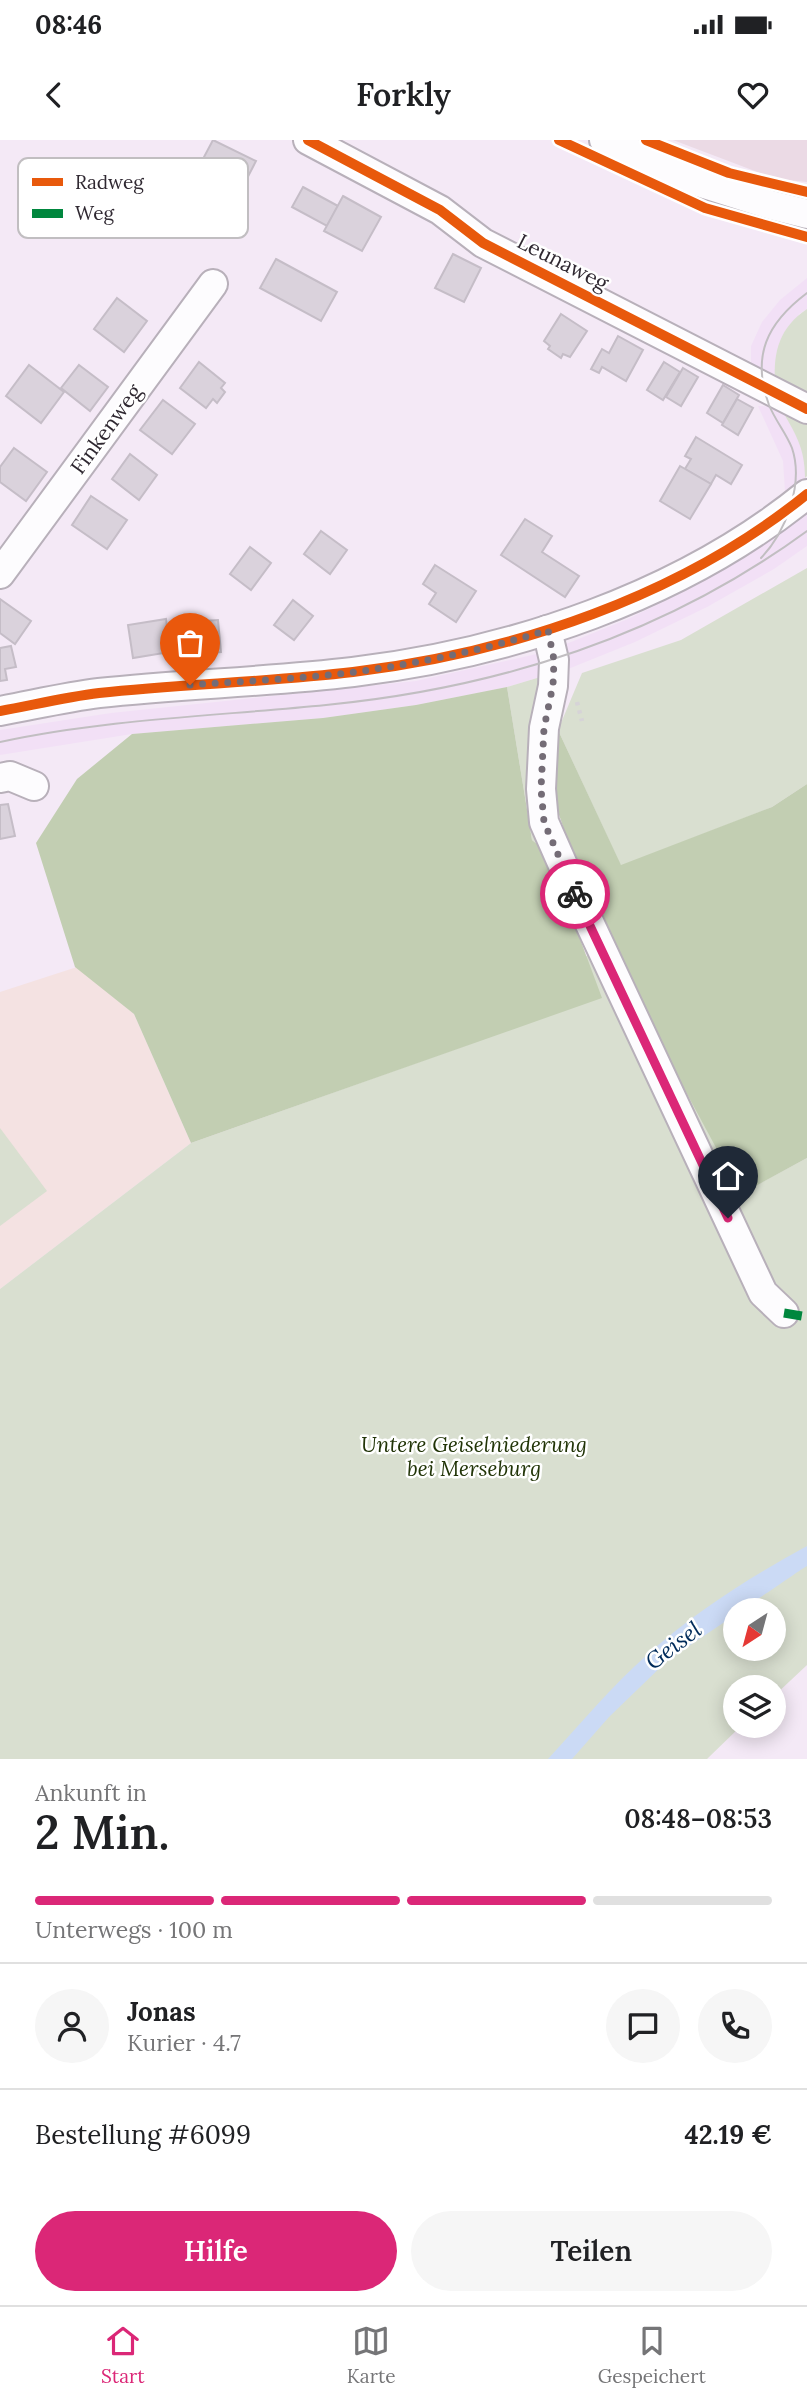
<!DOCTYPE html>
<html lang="de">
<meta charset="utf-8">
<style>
:root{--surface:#fff;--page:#f6f6f6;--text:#202124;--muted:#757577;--line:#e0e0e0;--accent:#db2777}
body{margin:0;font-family:Lora,serif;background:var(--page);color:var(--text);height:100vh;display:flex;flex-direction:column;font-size:26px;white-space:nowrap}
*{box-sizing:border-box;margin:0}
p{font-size:23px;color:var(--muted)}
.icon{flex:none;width:38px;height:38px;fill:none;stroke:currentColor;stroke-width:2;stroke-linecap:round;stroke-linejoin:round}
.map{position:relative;height:1619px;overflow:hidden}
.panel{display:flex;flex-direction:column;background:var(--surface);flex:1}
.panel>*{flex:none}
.needle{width:46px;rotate:216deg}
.buttons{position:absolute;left:723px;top:1458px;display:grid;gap:14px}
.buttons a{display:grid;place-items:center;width:63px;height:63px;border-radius:50%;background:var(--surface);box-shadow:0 4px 18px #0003;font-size:35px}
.pin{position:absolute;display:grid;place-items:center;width:60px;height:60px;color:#fff;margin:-72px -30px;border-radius:50% 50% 50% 0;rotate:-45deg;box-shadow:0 0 7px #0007}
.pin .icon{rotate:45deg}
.courier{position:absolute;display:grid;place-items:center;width:70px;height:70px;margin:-35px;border:5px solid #db2777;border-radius:50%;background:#fff;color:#222;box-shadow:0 2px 9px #0007}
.head em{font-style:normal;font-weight:600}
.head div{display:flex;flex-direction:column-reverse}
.head{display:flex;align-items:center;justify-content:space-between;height:119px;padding:0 35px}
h1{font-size:46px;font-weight:600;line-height:52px}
.bar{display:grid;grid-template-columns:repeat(4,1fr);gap:10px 7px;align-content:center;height:84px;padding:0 35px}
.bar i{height:9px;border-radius:5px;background:var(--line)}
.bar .on{background:var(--accent)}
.bar p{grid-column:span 4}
.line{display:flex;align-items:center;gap:18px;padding:0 35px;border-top:2px solid var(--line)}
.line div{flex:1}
.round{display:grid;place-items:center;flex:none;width:74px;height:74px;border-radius:37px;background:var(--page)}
.action{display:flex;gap:14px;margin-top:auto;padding:14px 35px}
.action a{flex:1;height:80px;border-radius:42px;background:var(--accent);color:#fff;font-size:28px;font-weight:600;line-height:80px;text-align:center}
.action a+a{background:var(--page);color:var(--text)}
.status{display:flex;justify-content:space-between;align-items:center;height:49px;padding:0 35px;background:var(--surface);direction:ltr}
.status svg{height:19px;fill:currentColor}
header{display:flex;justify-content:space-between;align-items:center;height:91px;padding:0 35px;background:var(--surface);font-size:32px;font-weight:600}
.dock{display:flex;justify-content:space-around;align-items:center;height:98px;border-top:2px solid var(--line);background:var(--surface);font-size:19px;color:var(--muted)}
.dock a{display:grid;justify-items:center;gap:4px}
.dock .on{color:var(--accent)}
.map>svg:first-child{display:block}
</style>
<div class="status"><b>08:46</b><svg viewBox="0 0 49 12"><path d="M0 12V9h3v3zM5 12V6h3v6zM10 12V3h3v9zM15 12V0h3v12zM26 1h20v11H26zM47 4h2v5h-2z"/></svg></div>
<header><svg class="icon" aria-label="back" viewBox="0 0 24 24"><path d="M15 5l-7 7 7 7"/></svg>Forkly<svg class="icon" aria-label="heart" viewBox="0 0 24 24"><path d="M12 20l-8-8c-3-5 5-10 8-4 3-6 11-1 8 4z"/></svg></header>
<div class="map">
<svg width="807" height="1619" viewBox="0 0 807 1619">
<rect width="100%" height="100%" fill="#f4e9f6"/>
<polygon fill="#ebdae5" points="673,0 807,0 807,42 776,39"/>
<g fill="#f2e0f6">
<polygon points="807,138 807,169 799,174 775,242 751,233 751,206 762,182 780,160"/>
<polygon points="758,266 780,267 799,298 805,318 805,338 785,351 783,321"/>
<polygon points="807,368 807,406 774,429 707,467 635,502 568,529 566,504 628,479 689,449 765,402"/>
<polygon points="541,513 547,535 507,547 416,565 323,578 132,594 0,615 0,590 111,573 416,541"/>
</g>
<polygon fill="#f4e2e2" points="77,827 134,874 191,1003 0,1149 0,852"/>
<g fill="#d9dfd0" fill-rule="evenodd">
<path d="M807 169V257L775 242C773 211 780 187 807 169Z"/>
<path d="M780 267 807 282V336L805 338C805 307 795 293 780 267Z"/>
<polygon points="807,428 807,644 772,667 621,726 558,590 582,533 681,500"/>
<polygon points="547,535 548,713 532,700 507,547"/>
<path d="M641 787 744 1052 807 1018V1525L774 1556V1547H735V1586H741L707 1619H0V1149L191 1003 470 904 564 828ZM735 1470H774V1508H735Z"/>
<polygon points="0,988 47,1051 0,1086"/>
</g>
<g fill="#c2ceb2">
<polygon points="507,547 532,700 548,713 602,858 191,1003 134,874 75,827 36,703 77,639 132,594 323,578 416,565"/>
<polygon points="558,590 621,725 772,667 807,644 807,1018 741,1054 644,874 582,741 557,669 555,626"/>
</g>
<path fill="#cbdaf5" d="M807 1406V1426C793 1434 746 1470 735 1470V1475L668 1520 609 1577 572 1619H548C581 1583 612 1546 648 1514 695 1472 752 1436 807 1406Z"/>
<g fill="#dad2dc" stroke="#c5bdc7" stroke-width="2">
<polygon points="213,0 256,21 238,56 195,34"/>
<polygon points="303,47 338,66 327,86 292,67"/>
<polygon points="343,56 381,77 362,111 324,91"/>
<polygon points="453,114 481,128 464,162 435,148"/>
<polygon points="276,119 337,152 321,181 260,148"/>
<polygon points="117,158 147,181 124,212 94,189"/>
<polygon points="561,174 587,191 570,217 563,214 561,218 548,209 550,206 544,201"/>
<polygon points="618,196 643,210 626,241 602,227 599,233 591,229 602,209 609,213"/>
<polygon points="199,222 225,243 221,248 225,252 217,263 213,259 206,268 180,248"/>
<polygon points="664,222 680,232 663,260 647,250"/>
<polygon points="29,225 64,252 41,283 6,256"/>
<polygon points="79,225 108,247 90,271 61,248"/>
<polygon points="683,228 698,237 681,266 666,257"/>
<polygon points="723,245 739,255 723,283 707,273"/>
<polygon points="737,259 753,268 738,295 722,285"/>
<polygon points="163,260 195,284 172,314 140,290"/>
<polygon points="696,297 742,325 731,344 716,335 711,344 685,329 691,319 685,316"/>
<polygon points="14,308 47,332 26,361 0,342 0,327"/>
<polygon points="130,314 157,335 139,360 112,339"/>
<polygon points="680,326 711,344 690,379 660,361"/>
<polygon points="91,356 127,380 107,409 72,385"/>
<polygon points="525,379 552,396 542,412 579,436 565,457 501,415"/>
<polygon points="321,391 347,410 330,434 304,414"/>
<polygon points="250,407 271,423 251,450 230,434"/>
<polygon points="435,425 476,451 456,482 429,464 436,453 423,444"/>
<polygon points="0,459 31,481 15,504 0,493"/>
<polygon points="293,460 313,476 294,500 274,485"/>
<polygon points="166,479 170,512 133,518 128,485"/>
<polygon points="218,480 221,512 190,515 187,482"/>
<polygon points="11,506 16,527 5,529 7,540 0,541 0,508"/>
<polygon points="8,664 15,696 0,699 0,665"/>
</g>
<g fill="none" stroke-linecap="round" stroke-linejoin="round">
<g stroke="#b8b0ba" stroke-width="32">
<g id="minor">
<polyline points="308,0 440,70 483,103 807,269"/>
<polyline points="604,0 698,42 771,65 807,74"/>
<polyline points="0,434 213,144"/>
<polyline points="547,490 554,520 553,546 544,588 541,649 544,682 574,750 763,1153 784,1173"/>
<path d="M0 571C33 565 66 557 99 553 184 544 269 542 353 532 512 513 682 456 807 354"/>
<polyline points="0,638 10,636 34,646"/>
</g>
</g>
<polyline stroke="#d6d3d7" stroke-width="4.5" stroke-dasharray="3.5 5" stroke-linecap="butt" points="577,562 582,581"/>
<use href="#minor" stroke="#fdfcfe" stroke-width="28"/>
<g stroke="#c1bec1" stroke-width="2">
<path d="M761 418C786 392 804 344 792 308 786 293 775 280 769 265 751 216 767 183 807 153"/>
<path d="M0 602C106 579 217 576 326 565 499 548 665 495 807 391"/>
</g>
<polyline stroke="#00873e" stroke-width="9" stroke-dasharray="18 9" stroke-linecap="butt" points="784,1173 802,1176 807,1173"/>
<g stroke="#fff" stroke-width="15">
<g id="cycleway">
<polyline points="308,0 440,70 483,103 807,269"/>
<polyline points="559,0 705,68 807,97"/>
<polyline points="646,0 729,33 807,52"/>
<path d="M0 571C33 565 66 557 99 553 184 544 269 542 353 532 512 513 682 456 807 354"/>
</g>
</g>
<use href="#cycleway" stroke="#e8590c" stroke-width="10"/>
</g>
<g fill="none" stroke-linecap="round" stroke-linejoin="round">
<path stroke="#746c76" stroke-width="7" stroke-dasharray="0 12.6" d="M190 545C245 541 300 539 355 532 420 523 484 510 548 490L554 520 553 545 544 588 541 649 544 682 575 754"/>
<polyline stroke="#db2777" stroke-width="9" points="575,754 728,1078"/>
</g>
<g text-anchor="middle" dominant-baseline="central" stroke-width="5" stroke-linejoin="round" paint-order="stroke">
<g font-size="21" fill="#2f2831" stroke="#fff">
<text transform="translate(563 122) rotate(27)">Leunaweg</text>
<text transform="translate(106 289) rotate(-54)">Finkenweg</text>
</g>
<g font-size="21" font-style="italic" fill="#213407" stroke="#fff">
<text x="474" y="1304">Untere Geiselniederung<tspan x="474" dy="24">bei Merseburg</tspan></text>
</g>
<g font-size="23" font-style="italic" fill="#002b5a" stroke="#fff">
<text transform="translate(673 1505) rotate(-37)">Geisel</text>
</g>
</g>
<rect x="18" y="18" width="230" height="80" rx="10" fill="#fff" stroke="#c1bec1" stroke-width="2"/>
<rect x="32" y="38" width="31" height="8" fill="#e8590c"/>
<rect x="32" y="69" width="31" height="9" fill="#00873e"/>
<g font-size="19" fill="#2f2831">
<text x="75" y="49">Radweg</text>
<text x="75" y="80">Weg</text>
</g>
</svg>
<div class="buttons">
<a><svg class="needle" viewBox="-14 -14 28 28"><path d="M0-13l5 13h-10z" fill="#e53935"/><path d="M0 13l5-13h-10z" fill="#757577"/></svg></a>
<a><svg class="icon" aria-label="layers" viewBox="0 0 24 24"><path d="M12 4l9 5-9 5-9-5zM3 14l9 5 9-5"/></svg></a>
</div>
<div class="pin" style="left:190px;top:545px;background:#ea580c"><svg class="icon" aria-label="bag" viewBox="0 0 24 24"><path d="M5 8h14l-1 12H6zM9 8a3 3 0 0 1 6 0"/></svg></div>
<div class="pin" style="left:728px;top:1078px;background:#1f2937"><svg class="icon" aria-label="home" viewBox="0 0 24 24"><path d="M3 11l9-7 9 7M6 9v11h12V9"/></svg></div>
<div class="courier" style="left:575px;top:754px"><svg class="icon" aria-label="bike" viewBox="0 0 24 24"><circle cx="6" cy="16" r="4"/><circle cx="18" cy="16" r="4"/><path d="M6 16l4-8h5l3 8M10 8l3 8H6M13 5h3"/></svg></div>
</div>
<section class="panel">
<div class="head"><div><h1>2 Min.</h1><p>Ankunft in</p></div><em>08:48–08:53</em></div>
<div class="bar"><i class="on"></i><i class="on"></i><i class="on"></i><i></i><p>Unterwegs · 100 m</p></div>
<div class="line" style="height:126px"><a class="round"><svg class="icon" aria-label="person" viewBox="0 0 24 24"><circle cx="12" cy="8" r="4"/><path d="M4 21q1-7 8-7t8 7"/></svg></a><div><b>Jonas</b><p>Kurier · 4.7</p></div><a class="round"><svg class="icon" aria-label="chat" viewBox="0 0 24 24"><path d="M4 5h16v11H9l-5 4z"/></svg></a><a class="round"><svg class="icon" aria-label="phone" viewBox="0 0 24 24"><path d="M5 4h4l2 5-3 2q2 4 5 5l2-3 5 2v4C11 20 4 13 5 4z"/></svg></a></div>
<div class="line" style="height:91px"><div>Bestellung #6099</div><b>42.19 €</b></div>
<div class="action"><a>Hilfe</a><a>Teilen</a></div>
</section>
<nav class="dock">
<a class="on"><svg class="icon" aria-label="home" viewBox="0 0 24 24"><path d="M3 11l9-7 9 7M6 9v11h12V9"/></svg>Start</a>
<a><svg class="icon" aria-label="map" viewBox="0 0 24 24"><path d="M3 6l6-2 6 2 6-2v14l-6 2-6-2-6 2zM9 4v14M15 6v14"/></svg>Karte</a>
<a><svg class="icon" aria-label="saved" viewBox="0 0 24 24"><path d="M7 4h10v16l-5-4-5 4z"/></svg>Gespeichert</a>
</nav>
